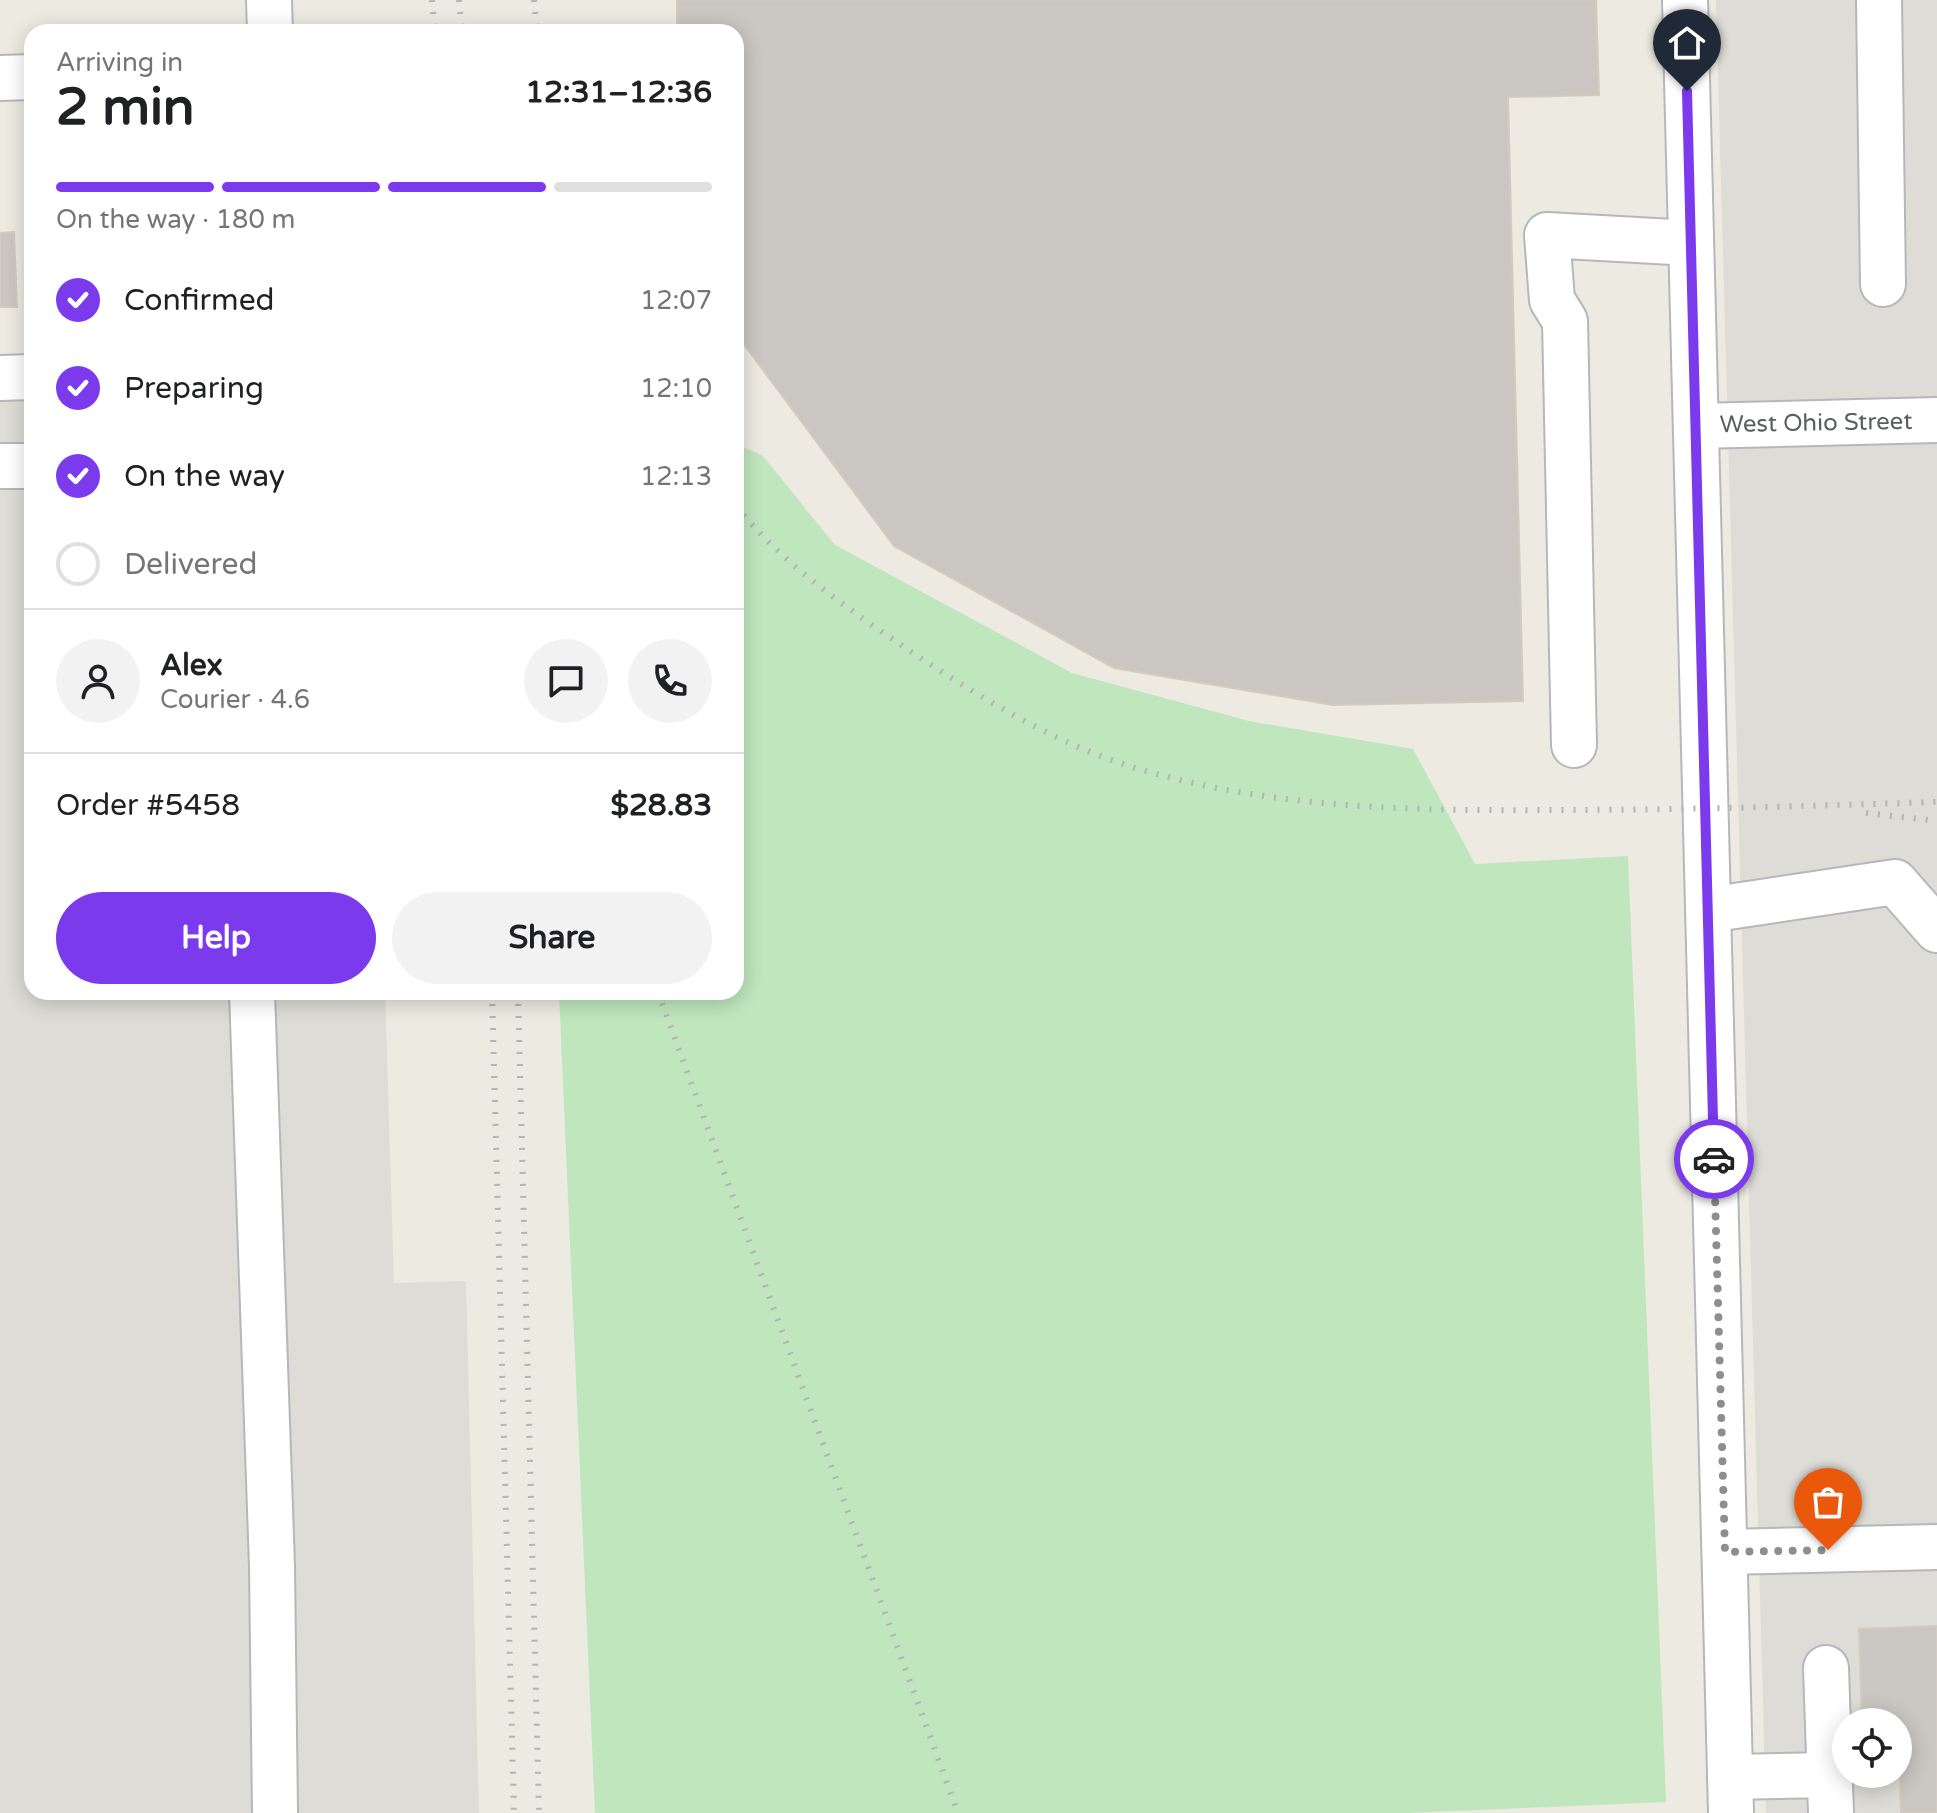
<!DOCTYPE html>
<meta charset="utf-8">
<style>
:root{--surface:#fff;--page:#f2f2f2;--text:#202124;--muted:#757577;--line:#e0e0e0;--accent:#7c3aed}
body{margin:0;font-family:"Varela Round",sans-serif;background:var(--page);color:var(--text);height:100vh;display:flex;flex-direction:column;font-size:30px;white-space:nowrap}
*{box-sizing:border-box;margin:0}
p{font-size:26px;color:var(--muted)}
.icon{flex:none;width:44px;height:44px;fill:none;stroke:currentColor;stroke-width:2;stroke-linecap:round;stroke-linejoin:round}
.map{position:relative;flex:1;overflow:hidden}
.panel{position:absolute;left:24px;top:24px;width:720px;height:976px;display:flex;flex-direction:column;background:var(--surface);border-radius:24px;box-shadow:0 4px 20px #0003}
.panel>*{flex:none}
.controls{position:absolute;left:1832px;top:1708px;display:grid;gap:16px}
.controls a{display:grid;place-items:center;width:80px;height:80px;border-radius:50%;background:var(--surface);box-shadow:0 4px 20px #0003;font-size:40px}
.pin{position:absolute;display:grid;place-items:center;width:68px;height:68px;color:#fff;margin:-82px -34px;border-radius:50% 50% 50% 0;rotate:-45deg;box-shadow:0 0 8px #0007}
.pin .icon{rotate:45deg}
.courier{position:absolute;display:grid;place-items:center;width:80px;height:80px;margin:-40px;border:6px solid #7c3aed;border-radius:50%;background:#fff;color:#222;box-shadow:0 2px 10px #0007}
.summary em{font-style:normal;font-weight:800}
.summary div{display:flex;flex-direction:column-reverse}
.summary{display:flex;align-items:center;justify-content:space-between;height:136px;padding:0 32px}
h1{font-size:52px;font-weight:800;line-height:60px}
.bar{display:grid;grid-template-columns:repeat(4,1fr);gap:12px 8px;align-content:center;height:96px;padding:0 32px}
.bar i{height:10px;border-radius:6px;background:var(--line)}
.bar .active{background:var(--accent)}
.bar p{grid-column:span 4}
.line{display:flex;align-items:center;gap:20px;padding:0 32px;border-top:2px solid var(--line)}
.line div{flex:1}
.round{display:grid;place-items:center;flex:none;width:84px;height:84px;border-radius:42px;background:var(--page)}
ol{padding:0 32px;list-style:none}
li{display:flex;align-items:center;gap:24px;height:88px}
li p{margin-inline-start:auto}
li .icon{padding:8px;border-radius:50%;background:var(--accent);color:#fff;stroke-width:4}
li:last-child{color:var(--muted)}
li i{width:44px;height:44px;border:4px solid var(--line);border-radius:50%}
.action{display:flex;gap:16px;margin-top:auto;padding:16px 32px}
.action a{flex:1;height:92px;border-radius:48px;background:var(--accent);color:#fff;font-size:32px;font-weight:800;line-height:92px;text-align:center}
.action a+a{background:var(--page);color:var(--text)}
.map>svg:first-child{display:block}
</style>
<div class="map">
<svg width="1937" height="1813" viewBox="0 0 1937 1813">
<rect width="100%" height="100%" fill="#edeae1"/>
<g fill="#dedcd6" fill-rule="evenodd">
<path d="M1716 0H1937V1813H1766ZM1846 1722H1898V1774H1846Z"/>
<polygon points="32,380 32,992 385,992 394,1283 466,1281 479,1813 0,1813 0,382"/>
</g>
<polygon fill="#bfe6bd" points="736,444 762,455 835,545 1072,673 1249,721 1413,749 1475,864 1628,856 1666,1802 1405,1813 595,1813 559,992 736,992"/>
<g fill="#cac6c1" stroke="#d2cbc0" stroke-width="2">
<polygon points="677,0 1596,0 1599,95 1508,97 1523,701 1333,705 1114,668 894,546 740,339 736,344 736,32 677,32"/>
<polygon points="14,232 17,307 0,307 0,233"/>
<polygon points="1937,1626 1937,1813 1901,1813 1898,1722 1862,1722 1859,1629"/>
</g>
<g fill="none" stroke-linecap="round" stroke-linejoin="round">
<g stroke="#b4b8bc" stroke-width="48">
<g id="minor">
<polyline points="269,0 270,32"/>
<polyline points="1685,0 1731,1813"/>
<polyline points="1879,0 1883,284"/>
<polyline points="0,78 32,77"/>
<polyline points="0,378 32,377"/>
<polyline points="1696,426 1937,420"/>
<polyline points="0,466 32,466"/>
<polyline points="1574,745 1565,321 1552,300 1547,235 1691,243"/>
<polyline points="1708,910 1895,882 1937,930"/>
<polyline points="252,992 272,1566 275,1813"/>
<polyline points="1725,1552 1937,1547"/>
<polyline points="1826,1668 1831,1813"/>
<polyline points="1730,1777 1830,1775"/>
</g>
</g>
<use href="#minor" stroke="#fff" stroke-width="44"/>
<g stroke="#b3b4b4" stroke-width="6" stroke-dasharray="2 10" stroke-linecap="butt">
<polyline points="432,0 435,32"/>
<polyline points="459,0 462,32"/>
<polyline points="534,0 537,32"/>
<path d="M736 506C781 562 845 607 904 647 973 693 1046 739 1126 765 1266 809 1410 811 1555 810 1683 810 1810 806 1937 802"/>
<polyline points="1866,813 1937,821"/>
<polyline points="492,992 514,1813"/>
<polyline points="518,992 539,1813"/>
<polyline points="658,992 958,1813"/>
</g>
</g>
<g fill="none" stroke-linecap="round" stroke-linejoin="round">
<polyline stroke="#8d8f8f" stroke-width="8" stroke-dasharray="0 14.4" points="1714,1159 1725,1552 1828,1550"/>
<polyline stroke="#7c3aed" stroke-width="10" points="1687,91 1714,1159"/>
</g>
<g text-anchor="middle" dominant-baseline="central" stroke-width="6" stroke-linejoin="round" paint-order="stroke">
<g font-size="24" fill="#5a5e63" stroke="#fff">
<text transform="translate(1816 423) rotate(-1)">West Ohio Street</text>
</g>
</g>
</svg>
<div class="controls">
<a><svg class="icon" aria-label="locate" viewBox="0 0 24 24"><circle cx="12" cy="12" r="6"/><path d="M12 2v4M12 18v4M2 12h4M18 12h4"/></svg></a>
</div>
<div class="pin" style="left:1828px;top:1550px;background:#ea580c"><svg class="icon" aria-label="bag" viewBox="0 0 24 24"><path d="M5 8h14l-1 12H6zM9 8a3 3 0 0 1 6 0"/></svg></div>
<div class="pin" style="left:1687px;top:91px;background:#1f2937"><svg class="icon" aria-label="home" viewBox="0 0 24 24"><path d="M3 11l9-7 9 7M6 9v11h12V9"/></svg></div>
<div class="courier" style="left:1714px;top:1159px"><svg class="icon" aria-label="car" viewBox="0 0 24 24"><path d="M5 17H2v-5l4-1 3-4h7l3 4 3 1v5h-3M9 17h6M6 11h13"/><circle cx="7" cy="17" r="2"/><circle cx="17" cy="17" r="2"/></svg></div>
<section class="panel">
<div class="summary"><div><h1>2 min</h1><p>Arriving in</p></div><em>12:31–12:36</em></div>
<div class="bar"><i class="active"></i><i class="active"></i><i class="active"></i><i></i><p>On the way · 180 m</p></div>
<ol>
<li><svg class="icon" aria-label="check" viewBox="0 0 24 24"><path d="M5 12l5 5 9-10"/></svg>Confirmed<p>12:07</p></li>
<li><svg class="icon" aria-label="check" viewBox="0 0 24 24"><path d="M5 12l5 5 9-10"/></svg>Preparing<p>12:10</p></li>
<li><svg class="icon" aria-label="check" viewBox="0 0 24 24"><path d="M5 12l5 5 9-10"/></svg>On the way<p>12:13</p></li>
<li><i></i>Delivered</li>
</ol>
<div class="line" style="height:144px"><a class="round"><svg class="icon" aria-label="person" viewBox="0 0 24 24"><circle cx="12" cy="8" r="4"/><path d="M4 21q1-7 8-7t8 7"/></svg></a><div><b>Alex</b><p>Courier · 4.6</p></div><a class="round"><svg class="icon" aria-label="chat" viewBox="0 0 24 24"><path d="M4 5h16v11H9l-5 4z"/></svg></a><a class="round"><svg class="icon" aria-label="phone" viewBox="0 0 24 24"><path d="M5 4h4l2 5-3 2q2 4 5 5l2-3 5 2v4C11 20 4 13 5 4z"/></svg></a></div>
<div class="line" style="height:104px"><div>Order #5458</div><b>$28.83</b></div>
<div class="action"><a>Help</a><a>Share</a></div>
</section>
</div>
